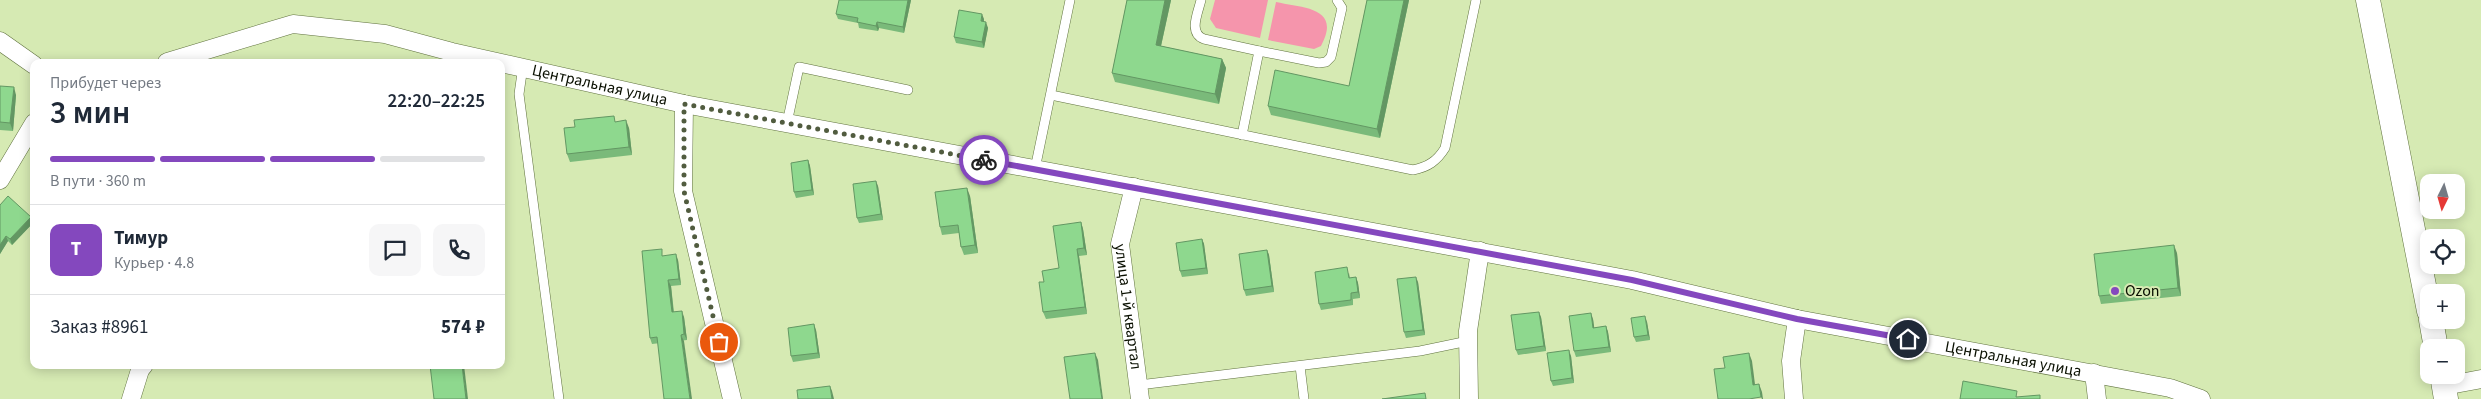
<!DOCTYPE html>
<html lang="ru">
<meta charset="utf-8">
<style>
:root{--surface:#fff;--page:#f6f6f7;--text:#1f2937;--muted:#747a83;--line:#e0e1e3;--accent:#8448be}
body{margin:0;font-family:"Source Sans 3",sans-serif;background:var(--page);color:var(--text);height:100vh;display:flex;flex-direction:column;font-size:19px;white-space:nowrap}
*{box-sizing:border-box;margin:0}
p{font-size:16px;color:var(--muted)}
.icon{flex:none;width:28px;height:28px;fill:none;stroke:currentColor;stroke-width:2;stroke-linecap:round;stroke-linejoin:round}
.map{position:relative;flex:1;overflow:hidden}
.side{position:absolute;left:30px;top:59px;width:475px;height:310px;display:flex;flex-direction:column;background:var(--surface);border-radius:10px;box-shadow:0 2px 12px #0003}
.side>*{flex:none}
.needle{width:32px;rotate:185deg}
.fabs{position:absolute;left:2420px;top:174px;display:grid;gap:10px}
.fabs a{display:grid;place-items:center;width:45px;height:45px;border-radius:10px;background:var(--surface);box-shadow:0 2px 12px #0003;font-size:25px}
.pin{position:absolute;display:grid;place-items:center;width:42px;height:42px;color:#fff;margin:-21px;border:2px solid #fff;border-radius:50%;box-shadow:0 1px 5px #0007}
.courier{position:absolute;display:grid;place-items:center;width:50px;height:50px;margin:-25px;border:4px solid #8448be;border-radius:50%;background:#fff;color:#222;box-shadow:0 1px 6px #0007}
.headline em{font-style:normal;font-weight:600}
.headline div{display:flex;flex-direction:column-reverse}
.headline{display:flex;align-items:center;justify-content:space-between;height:85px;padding:0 20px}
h1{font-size:32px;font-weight:600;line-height:38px}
.bar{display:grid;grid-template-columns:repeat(4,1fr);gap:8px 5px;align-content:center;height:60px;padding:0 20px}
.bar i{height:6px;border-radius:4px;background:var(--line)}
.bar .selected{background:var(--accent)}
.bar p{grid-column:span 4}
.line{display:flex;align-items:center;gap:12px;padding:0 20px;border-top:1px solid var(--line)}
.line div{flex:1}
.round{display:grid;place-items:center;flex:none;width:52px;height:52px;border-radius:10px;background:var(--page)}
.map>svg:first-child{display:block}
</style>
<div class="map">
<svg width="2481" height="399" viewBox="0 0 2481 399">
<rect width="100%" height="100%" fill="#d6eab3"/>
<g fill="#f595ac">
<polygon points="1215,0 1268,0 1260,38 1216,28 1210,19"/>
<path d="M1276 2C1303 8 1342 7 1321 46L1314 49 1268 40Z"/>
</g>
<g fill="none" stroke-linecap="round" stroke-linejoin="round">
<g stroke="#60723f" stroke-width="10">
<g id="lane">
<path d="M1201 0C1198 13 1188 33 1204 39L1259 51"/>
<polyline points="523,66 519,94 559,399"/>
<path d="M1051 95 1413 170C1428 167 1437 161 1445 148L1476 0"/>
<polyline points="787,123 799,67 908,90"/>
<polyline points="1242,135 1259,51 1319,63 1326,62 1331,57 1342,8 1337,0"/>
<polyline points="1035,169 1070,0"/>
<polyline points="1300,366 1304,399"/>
<polyline points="1139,385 1420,351 1468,341"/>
</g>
</g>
<g stroke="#60723f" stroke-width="19">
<g id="street">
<polyline points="0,41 34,65"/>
<path id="s1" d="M167 62 293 24 385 34 452 52 684 104 1632 280 1797 319 2170 388 2201 399"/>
<polyline points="684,104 683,191 732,399"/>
<polyline points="0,180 34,123"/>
<path id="s2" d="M1134 187 1120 244 1140 399"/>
<polyline points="2094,373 2097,399"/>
<polyline points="2444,386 2481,379"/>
<polyline points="131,399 140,370 144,365"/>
<polyline points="1469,399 1468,331 1480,251"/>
<polyline points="1794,399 1791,361 1797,319"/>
</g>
</g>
<g stroke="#60723f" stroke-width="25">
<g id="secondary">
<polyline points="2368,0 2429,311"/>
<polyline points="2431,320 2436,348"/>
<polyline points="2442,375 2446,399"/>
</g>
</g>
<use href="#lane" stroke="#fff" stroke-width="9"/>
<use href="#street" stroke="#fff" stroke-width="18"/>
<use href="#secondary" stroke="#fff" stroke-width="24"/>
</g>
<g fill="#7aba7a">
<polygon points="911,0 904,33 879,28 878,31 859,28 858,23 838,19 836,14"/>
<polygon points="1127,0 1171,0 1161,46 1222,59 1226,68 1219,104 1115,82 1112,73"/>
<polygon points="1367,0 1409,0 1380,138 1271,115 1268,106 1349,86"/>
<polygon points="984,19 984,22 988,28 984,48 956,43 954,37"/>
<polygon points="0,86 16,95 13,131 0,130"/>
<polygon points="616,122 629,128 632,155 570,162 567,154"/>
<polygon points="808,160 810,166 814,195 796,198 794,192"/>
<polygon points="878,186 883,220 859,223 857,218"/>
<polygon points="970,196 978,253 964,255 961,247 959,233 942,235 940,227"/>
<polygon points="0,205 31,217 33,223 12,245 8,241 0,254"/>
<polygon points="1081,222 1083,229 1087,255 1079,256 1087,314 1046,319 1043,312 1044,282 1059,268"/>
<polygon points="1202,239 1204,244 1208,274 1182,277 1180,271"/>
<polygon points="1267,250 1269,255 1274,292 1246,296 1244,290"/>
<polygon points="2177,253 2181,296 2101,304 2099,296"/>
<polygon points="664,256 678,260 681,285 671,286 674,312 684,317 687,340 652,344 650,338"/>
<polygon points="1349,273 1350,278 1356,277 1358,283 1360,298 1353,299 1353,305 1321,310 1319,304"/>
<polygon points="1418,282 1425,335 1406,338 1404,332"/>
<polygon points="1541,317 1546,351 1518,355 1516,350"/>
<polygon points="1593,319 1594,328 1606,326 1608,332 1611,352 1576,357 1574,351"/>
<polygon points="1647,322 1650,340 1636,342 1634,337"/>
<polygon points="816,330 820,358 793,362 791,356"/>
<polygon points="1571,356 1574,383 1553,386 1551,381"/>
</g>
<g fill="#639763">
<polygon points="908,0 911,0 904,33 903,27"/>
<polygon points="1165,0 1171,0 1159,55 1156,45"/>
<polygon points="1404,0 1409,0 1380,138 1377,129"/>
<polygon points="982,14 984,19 983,27 981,21"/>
<polygon points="877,22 879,28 878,31 876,26"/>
<polygon points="986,22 988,28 984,48 982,42"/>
<polygon points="1222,59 1226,68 1219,104 1215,94"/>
<polygon points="14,87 16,95 13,131 10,123"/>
<polygon points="626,120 629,128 632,155 629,147"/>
<polygon points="808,160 810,166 814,195 812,190"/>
<polygon points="876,181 878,186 883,220 881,214"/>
<polygon points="967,188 970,196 978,253 975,245"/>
<polygon points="31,217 33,223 12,245 10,239"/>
<polygon points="1081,222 1083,229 1087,255 1084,248"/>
<polygon points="6,236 8,241 0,254 0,245"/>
<polygon points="1202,239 1204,244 1208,274 1206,268"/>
<polygon points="2174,245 2177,253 2181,296 2178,288"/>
<polygon points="1077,249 1079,256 1087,314 1085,307"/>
<polygon points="1267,250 1269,255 1274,292 1272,286"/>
<polygon points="676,254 678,260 681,285 679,279"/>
<polygon points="1356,277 1358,283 1360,298 1358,292"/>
<polygon points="1416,277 1418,282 1425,335 1423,330"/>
<polygon points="668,280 671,286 674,318 672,312"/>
<polygon points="682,311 684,317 687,340 684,334"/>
<polygon points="1539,312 1541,317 1546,351 1544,346"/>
<polygon points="1591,313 1593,319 1595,333 1593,328"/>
<polygon points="1645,316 1647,322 1650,340 1648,335"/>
<polygon points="814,324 816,330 820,358 818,353"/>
<polygon points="1606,326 1608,332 1611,352 1609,347"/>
<polygon points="681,335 684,341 692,399 690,399"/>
<polygon points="1569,350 1571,356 1574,383 1572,378"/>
<polygon points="1095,353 1098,360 1103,399 1102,399"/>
<polygon points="1749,353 1752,361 1756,392 1753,385"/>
<polygon points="462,365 464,365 468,399 466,399"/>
<polygon points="1759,384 1762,392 1763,399 1762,399 1761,397"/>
<polygon points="830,386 832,391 834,399 832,399"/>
</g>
<g fill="#8ed88e" stroke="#639763">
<polygon points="839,0 908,0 903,27 877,22 876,26 857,22 858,18 836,14"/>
<polygon points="1127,0 1165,0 1156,45 1222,59 1215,94 1112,73"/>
<polygon points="1367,0 1404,0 1377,129 1268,106 1275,70 1349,86"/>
<polygon points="959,10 982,14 981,21 986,22 982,42 954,37"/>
<polygon points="0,86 14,87 10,123 0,122"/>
<polygon points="614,116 615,122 626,120 629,147 567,154 564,128 575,127 574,120"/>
<polygon points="808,160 812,190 794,192 791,163"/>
<polygon points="876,181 881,214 857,218 853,184"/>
<polygon points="967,188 975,245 961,247 958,225 940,227 935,192"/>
<polygon points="8,196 31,217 10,239 6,236 0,245 0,205"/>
<polygon points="1081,222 1084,248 1077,249 1085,307 1043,312 1039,282 1044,282 1042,271 1059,268 1053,226"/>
<polygon points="1202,239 1206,268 1180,271 1176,243"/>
<polygon points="2174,245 2178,288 2099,296 2094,254"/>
<polygon points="662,249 662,256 676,254 679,279 668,280 672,312 682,311 684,334 681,335 690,399 664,399 657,337 650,338 642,251"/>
<polygon points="1267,250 1272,286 1244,290 1239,254"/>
<polygon points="1347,267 1349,278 1356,277 1358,292 1351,293 1351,300 1319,304 1315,272"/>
<polygon points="1416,277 1423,330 1404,332 1397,279"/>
<polygon points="1539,312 1544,346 1516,350 1511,315"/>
<polygon points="1591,313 1593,328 1606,326 1609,347 1574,351 1569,316"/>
<polygon points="1645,316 1648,335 1634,337 1631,318"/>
<polygon points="814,324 818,353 791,356 788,328"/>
<polygon points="1569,350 1572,378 1551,381 1547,353"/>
<polygon points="1095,353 1102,399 1070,399 1064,357"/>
<polygon points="1749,353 1753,385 1759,384 1761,397 1749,399 1718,399 1714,369 1725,368 1723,357"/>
<polygon points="430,365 462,365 466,399 434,399"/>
<polygon points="1963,381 2017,391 2016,397 2040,395 2040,399 1960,399"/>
<polygon points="830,386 832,399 798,399 797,390"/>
<polygon points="1425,393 1426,399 1382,399"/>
</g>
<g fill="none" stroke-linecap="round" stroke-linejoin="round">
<polyline stroke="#515c3f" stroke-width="5" stroke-dasharray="0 9" points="719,342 684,191 684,104 984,160"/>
<polyline stroke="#8448be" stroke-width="6" points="984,160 1632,280 1797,319 1908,339"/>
</g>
<circle fill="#8448be" stroke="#d6eab3" stroke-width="2" cx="2115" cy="291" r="5"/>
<g text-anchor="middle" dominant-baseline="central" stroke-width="4" stroke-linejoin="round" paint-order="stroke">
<g font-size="16" fill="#090f00" stroke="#d6eab3">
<text stroke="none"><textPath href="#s1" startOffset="445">Центральная улица</textPath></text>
<text stroke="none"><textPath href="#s2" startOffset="122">улица 1-й квартал</textPath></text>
<text stroke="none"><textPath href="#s1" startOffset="1885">Центральная улица</textPath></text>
</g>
<g font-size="16" fill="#090f00" stroke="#d6eab3" text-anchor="start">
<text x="2125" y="291">Ozon</text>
</g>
</g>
</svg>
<div class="fabs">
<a><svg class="needle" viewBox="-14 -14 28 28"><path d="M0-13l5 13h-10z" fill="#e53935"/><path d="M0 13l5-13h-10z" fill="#747a83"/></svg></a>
<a><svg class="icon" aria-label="locate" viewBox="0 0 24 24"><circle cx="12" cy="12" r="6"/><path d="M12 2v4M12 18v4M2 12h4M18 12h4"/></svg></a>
<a>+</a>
<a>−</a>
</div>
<div class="pin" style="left:719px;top:342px;background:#ea580c"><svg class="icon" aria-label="bag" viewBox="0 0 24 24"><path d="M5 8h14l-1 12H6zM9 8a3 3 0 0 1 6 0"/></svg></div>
<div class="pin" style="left:1908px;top:339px;background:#1f2937"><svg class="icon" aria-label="home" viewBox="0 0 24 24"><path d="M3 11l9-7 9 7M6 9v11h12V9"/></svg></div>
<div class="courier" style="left:984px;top:160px"><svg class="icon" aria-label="bike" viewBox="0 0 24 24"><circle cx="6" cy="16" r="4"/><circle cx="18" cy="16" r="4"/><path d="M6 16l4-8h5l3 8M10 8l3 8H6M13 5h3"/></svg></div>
<section class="side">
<div class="headline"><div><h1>3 мин</h1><p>Прибудет через</p></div><em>22:20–22:25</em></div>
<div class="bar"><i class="selected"></i><i class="selected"></i><i class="selected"></i><i></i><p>В пути · 360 m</p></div>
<div class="line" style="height:90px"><b class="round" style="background:var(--accent);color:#fff">Т</b><div><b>Тимур</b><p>Курьер · 4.8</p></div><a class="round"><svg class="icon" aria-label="chat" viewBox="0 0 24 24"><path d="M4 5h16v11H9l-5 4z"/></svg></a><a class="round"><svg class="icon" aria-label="phone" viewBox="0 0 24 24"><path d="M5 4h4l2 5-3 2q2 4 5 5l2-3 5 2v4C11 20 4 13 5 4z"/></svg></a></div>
<div class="line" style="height:65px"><div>Заказ #8961</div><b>574 ₽</b></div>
</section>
</div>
